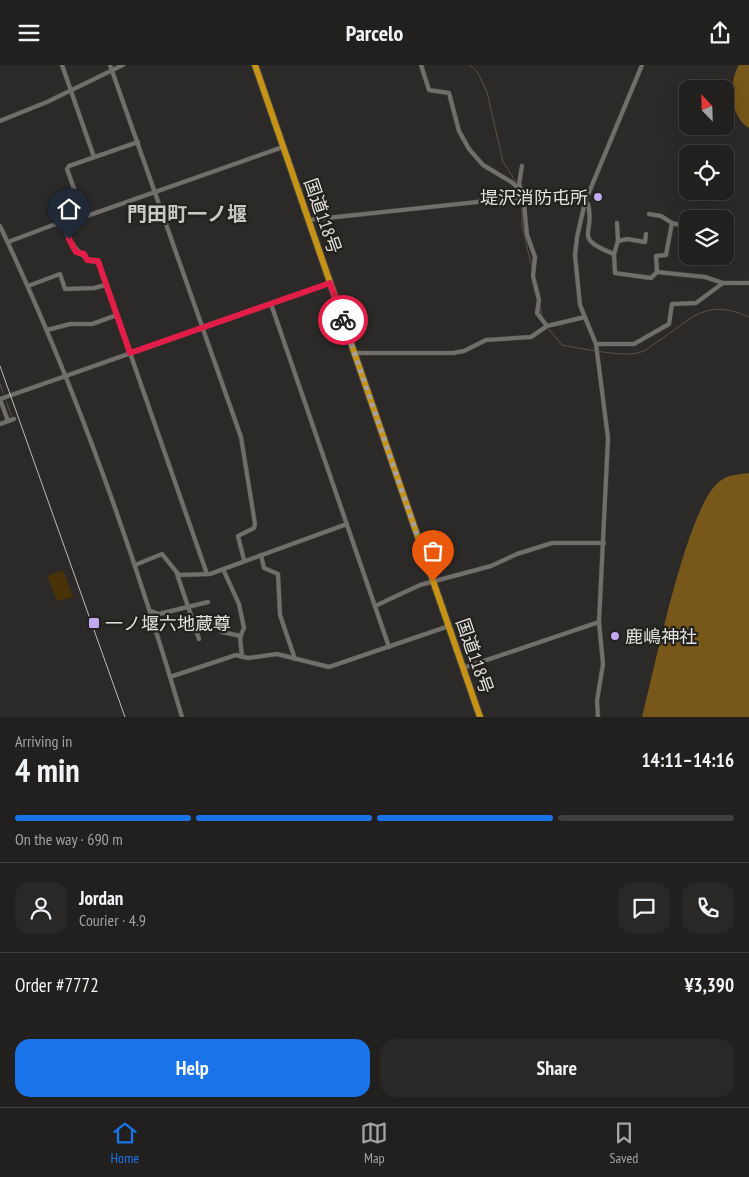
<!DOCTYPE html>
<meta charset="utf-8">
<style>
:root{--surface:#21201e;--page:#292827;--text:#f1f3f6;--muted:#a2a3a4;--line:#3e3e3c;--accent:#1a73e8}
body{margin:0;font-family:"PT Sans Narrow","Noto Sans JP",sans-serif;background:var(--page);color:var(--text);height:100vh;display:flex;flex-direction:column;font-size:19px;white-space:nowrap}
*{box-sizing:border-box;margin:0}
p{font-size:16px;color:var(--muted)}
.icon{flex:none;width:28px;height:28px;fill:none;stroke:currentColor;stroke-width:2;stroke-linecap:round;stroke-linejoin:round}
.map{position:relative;height:652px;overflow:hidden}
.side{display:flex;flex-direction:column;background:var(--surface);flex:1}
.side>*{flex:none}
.needle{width:32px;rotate:337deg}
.fabs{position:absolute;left:679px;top:15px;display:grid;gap:10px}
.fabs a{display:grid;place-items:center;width:55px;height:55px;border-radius:10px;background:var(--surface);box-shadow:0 5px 20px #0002,0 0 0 1px var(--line);font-size:25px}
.pin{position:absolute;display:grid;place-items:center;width:42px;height:42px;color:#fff;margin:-51px -21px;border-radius:50% 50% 50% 0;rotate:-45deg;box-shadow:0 0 5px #0007}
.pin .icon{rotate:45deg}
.courier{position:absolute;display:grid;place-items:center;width:50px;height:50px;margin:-25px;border:4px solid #e11d48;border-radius:50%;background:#fff;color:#222;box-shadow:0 1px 6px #0007}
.head em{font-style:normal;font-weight:700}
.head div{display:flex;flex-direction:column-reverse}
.head{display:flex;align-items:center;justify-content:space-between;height:85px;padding:0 15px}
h1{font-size:32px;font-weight:700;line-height:38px}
.bar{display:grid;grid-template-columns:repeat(4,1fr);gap:8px 5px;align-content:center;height:60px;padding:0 15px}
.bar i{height:6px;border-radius:4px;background:var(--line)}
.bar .selected{background:var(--accent)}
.bar p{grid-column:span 4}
.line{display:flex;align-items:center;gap:12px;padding:0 15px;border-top:1px solid var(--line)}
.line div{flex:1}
.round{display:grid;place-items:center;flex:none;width:52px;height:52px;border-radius:15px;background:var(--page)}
.cta{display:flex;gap:10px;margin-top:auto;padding:10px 15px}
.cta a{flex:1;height:58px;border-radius:15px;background:var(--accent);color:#fff;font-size:20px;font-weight:700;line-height:58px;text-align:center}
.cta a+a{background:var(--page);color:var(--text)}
header{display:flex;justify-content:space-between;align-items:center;height:65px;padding:0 15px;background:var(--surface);font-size:22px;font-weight:700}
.tabs{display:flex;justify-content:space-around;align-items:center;height:70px;border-top:1px solid var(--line);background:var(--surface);font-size:14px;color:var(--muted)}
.tabs a{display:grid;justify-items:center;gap:2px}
.tabs .selected{color:var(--accent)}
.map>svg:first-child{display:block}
</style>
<header><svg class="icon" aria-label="menu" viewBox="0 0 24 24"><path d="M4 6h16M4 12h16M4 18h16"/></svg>Parcelo<svg class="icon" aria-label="share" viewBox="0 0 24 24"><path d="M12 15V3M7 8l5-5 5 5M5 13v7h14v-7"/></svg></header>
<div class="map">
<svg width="749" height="652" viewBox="0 0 749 652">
<rect width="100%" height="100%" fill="#2c2a28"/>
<polygon fill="#483309" points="63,505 73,532 57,536 47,511"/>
<g fill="#77571a">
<path d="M739 0H749V63C730 53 728 17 739 0Z"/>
<path d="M749 408V652H642C654 608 687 439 720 416 728 410 739 409 749 408Z"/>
</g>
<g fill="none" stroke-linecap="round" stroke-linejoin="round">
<g stroke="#5c5243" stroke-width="1">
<polyline points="470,0 478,8 487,27 503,97 518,120"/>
<polyline points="522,143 522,160 532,203"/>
<polyline points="540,241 542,251"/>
<path d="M547 262 562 280C578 283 622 292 637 288 644 287 652 281 657 277 692 254 705 232 749 252"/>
<polyline points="0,319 3,328"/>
<polyline points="6,336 12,352"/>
</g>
<g stroke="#464543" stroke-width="5">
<g id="minor">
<polyline points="62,0 94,92"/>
<polyline points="110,0 241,372 255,459 254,463 238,471 244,495"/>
<polyline points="421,0 429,25 449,28 459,66 469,84 483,100 513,118 523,129"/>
<polyline points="0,56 47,37 123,0"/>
<polyline points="522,101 519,119 523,129 527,170 535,192 533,211 539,235 537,248 547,261"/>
<polyline points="649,149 661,151 672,158 688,162"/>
<polyline points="84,152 67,104 69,101 138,77"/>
<path d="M308 155 523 132 580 135 588 139C596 170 571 172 614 189L615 208 651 213 657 207 705 212 723 218H749"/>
<path d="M63 158C68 176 76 186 90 196H98L207 509"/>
<polyline points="617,158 618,176"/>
<path d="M0 161C75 319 133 484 182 652"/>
<polyline points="8,177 53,160 84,152 283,82"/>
<polyline points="614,189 618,176 627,174 645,177 646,169"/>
<polyline points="657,207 656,191 666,190 672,158"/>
<polyline points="28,221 60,209 65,224 94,223 106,220"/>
<polyline points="271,239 389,582"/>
<polyline points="47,265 70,259 92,259 117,250"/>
<polyline points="596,279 634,279 669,259 672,239 696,238 723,218"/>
<polyline points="355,288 453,288 464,286 486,275 531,272 547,261 585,252"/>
<polyline points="0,334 330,218"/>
<polyline points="0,334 8,356"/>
<polyline points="0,359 14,354"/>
<polyline points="261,490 264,503 278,509 280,550 295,594"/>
<polyline points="135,500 162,489 179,510 210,509 347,459"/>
<polyline points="223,504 239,539 244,563 240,572 242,592"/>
<polyline points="177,509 199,574"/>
<polyline points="375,541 420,520 491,501 517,489 552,478 604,478"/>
<polyline points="151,546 159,549 208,537"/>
<polyline points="196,565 215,560 222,567 241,571"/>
<polyline points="463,603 599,557"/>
<polyline points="170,612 236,590 248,593 277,589 329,602 449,561"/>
<polyline points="598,652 597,636 603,599 599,557 608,373 596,279 580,240 575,190 577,172 585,137 642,0"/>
</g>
</g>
<g stroke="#464543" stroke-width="8">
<polyline id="trunk" points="255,0 480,652"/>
</g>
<use href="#minor" stroke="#716f6b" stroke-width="4"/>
<use href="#trunk" stroke="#c69316" stroke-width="6"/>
<polyline stroke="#bcbbb9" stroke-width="1" points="0,301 125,652"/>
</g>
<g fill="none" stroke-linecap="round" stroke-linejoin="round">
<polyline stroke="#a3a2a0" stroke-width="5" stroke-dasharray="0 9" points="343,255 433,516"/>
<polyline stroke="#e11d48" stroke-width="6" points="69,174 76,187 84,189 87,195 98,196 130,288 330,218 343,255"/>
</g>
<g fill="#c0a8f3" stroke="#22211e" stroke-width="2">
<circle cx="598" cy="132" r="5"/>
<rect x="88" y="552" width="12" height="12" rx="2.5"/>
<circle cx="615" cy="571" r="5"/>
</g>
<g text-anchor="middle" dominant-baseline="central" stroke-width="4.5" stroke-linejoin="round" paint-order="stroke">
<g font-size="18" fill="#e3e2e0" stroke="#22211e" text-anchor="start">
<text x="588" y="132" text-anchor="end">堤沢消防屯所</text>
<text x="105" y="558">一ノ堰六地蔵尊</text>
<text x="625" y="571">鹿嶋神社</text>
</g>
<g font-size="18" fill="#e3e2e0" stroke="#22211e">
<text transform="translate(323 151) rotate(71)">国道118号</text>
<text transform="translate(475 591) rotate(71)">国道118号</text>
</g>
<g font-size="20" font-weight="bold" fill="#c9c7c4" stroke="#22211e">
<text x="187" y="149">門田町一ノ堰</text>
</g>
</g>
</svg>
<div class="fabs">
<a><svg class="needle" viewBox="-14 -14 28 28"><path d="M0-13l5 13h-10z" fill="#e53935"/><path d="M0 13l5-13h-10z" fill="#a2a3a4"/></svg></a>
<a><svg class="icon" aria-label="locate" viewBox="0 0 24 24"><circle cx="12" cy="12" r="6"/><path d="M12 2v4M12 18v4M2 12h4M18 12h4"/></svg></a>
<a><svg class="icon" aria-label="layers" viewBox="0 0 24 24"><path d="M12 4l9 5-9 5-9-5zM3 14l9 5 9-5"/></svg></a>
</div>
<div class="pin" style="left:433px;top:516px;background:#ea580c"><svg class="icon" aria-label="bag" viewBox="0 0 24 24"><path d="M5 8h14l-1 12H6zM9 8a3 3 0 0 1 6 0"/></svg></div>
<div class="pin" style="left:69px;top:174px;background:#1f2937"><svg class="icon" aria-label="home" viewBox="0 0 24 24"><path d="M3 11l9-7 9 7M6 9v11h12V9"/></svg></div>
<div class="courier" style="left:343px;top:255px"><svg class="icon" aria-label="bike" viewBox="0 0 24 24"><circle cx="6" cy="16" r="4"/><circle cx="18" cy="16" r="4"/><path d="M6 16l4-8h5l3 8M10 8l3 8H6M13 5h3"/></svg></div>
</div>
<section class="side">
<div class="head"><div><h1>4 min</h1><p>Arriving in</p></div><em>14:11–14:16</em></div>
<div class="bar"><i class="selected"></i><i class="selected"></i><i class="selected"></i><i></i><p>On the way · 690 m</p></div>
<div class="line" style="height:90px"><a class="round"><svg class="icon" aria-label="person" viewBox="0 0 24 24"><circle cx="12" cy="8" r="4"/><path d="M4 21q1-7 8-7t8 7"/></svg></a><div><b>Jordan</b><p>Courier · 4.9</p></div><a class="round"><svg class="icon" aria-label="chat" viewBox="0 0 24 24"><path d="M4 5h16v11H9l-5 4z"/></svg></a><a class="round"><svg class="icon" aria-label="phone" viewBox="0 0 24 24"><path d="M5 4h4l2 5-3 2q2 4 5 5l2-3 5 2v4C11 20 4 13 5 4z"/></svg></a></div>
<div class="line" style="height:65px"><div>Order #7772</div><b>¥3,390</b></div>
<div class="cta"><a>Help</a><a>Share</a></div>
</section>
<nav class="tabs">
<a class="selected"><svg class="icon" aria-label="home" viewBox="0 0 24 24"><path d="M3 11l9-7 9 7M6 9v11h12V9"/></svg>Home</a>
<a><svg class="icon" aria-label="map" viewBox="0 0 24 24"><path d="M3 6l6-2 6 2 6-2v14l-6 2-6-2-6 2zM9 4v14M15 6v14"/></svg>Map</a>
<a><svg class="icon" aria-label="saved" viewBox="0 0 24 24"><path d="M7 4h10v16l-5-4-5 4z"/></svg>Saved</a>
</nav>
